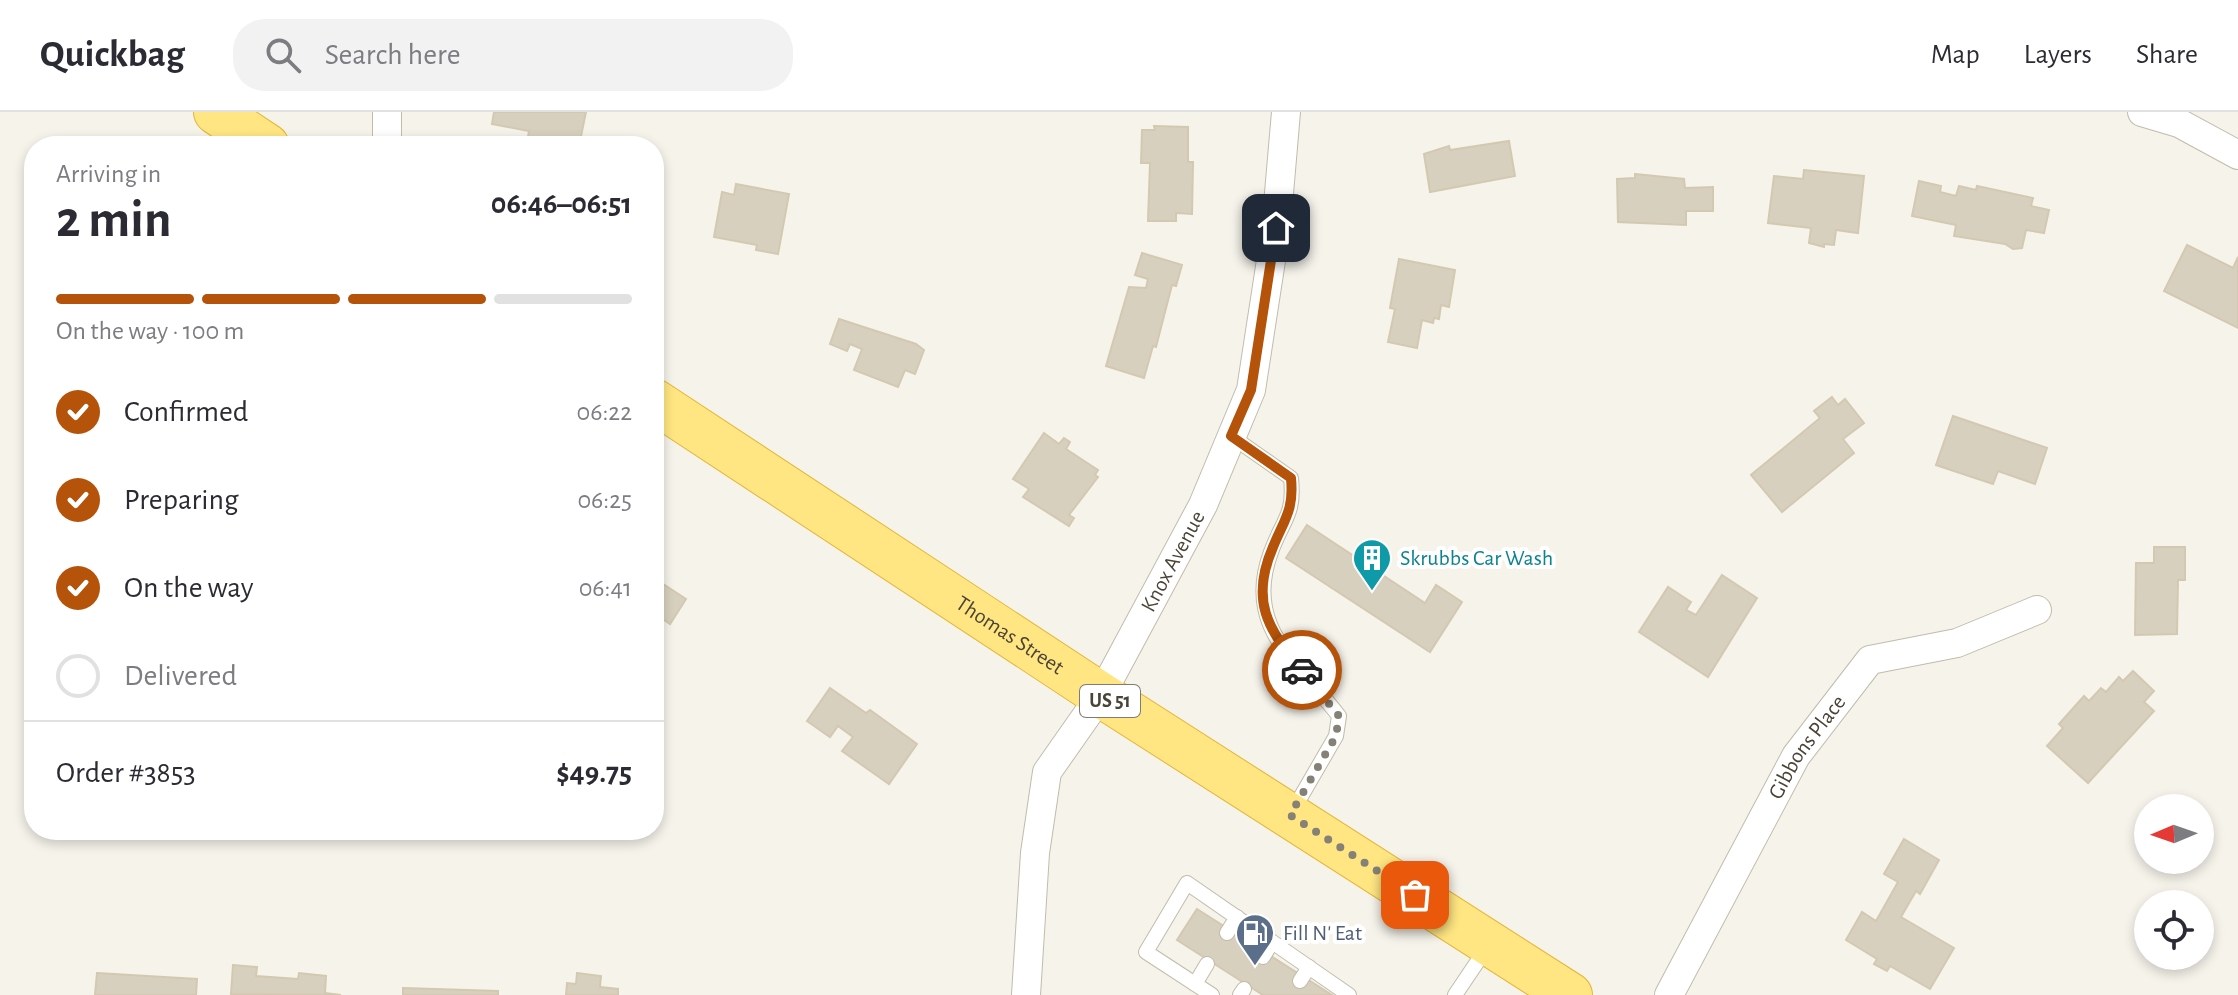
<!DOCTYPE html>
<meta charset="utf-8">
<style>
:root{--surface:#fff;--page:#f2f2f3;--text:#2b2b33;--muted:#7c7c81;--line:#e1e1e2;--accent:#b45309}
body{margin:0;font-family:"Alegreya Sans",sans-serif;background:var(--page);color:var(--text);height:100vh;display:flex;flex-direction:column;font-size:30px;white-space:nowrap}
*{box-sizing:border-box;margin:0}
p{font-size:26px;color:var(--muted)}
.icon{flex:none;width:44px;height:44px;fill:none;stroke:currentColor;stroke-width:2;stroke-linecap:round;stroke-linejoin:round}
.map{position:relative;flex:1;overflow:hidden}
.details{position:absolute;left:24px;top:24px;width:640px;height:704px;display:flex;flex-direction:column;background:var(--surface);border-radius:32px;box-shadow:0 4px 12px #0003}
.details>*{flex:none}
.needle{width:52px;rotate:268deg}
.tools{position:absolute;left:2134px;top:682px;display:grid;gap:16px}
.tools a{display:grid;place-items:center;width:80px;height:80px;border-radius:50%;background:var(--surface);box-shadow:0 4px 12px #0003;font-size:40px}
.pin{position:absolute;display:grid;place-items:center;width:68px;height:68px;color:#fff;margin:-34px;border-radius:16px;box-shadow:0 4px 12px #0006}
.courier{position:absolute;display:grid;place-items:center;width:80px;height:80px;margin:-40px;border:6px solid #b45309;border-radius:50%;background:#fff;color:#222;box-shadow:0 2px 10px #0007}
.headline em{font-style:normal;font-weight:600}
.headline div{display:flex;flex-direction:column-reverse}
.headline{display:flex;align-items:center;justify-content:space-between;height:136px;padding:0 32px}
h1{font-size:52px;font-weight:600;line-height:60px}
.bar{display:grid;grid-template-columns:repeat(4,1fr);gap:12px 8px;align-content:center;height:96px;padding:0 32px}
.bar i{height:10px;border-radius:6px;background:var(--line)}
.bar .active{background:var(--accent)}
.bar p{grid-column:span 4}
.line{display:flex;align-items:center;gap:20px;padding:0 32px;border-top:2px solid var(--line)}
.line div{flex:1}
ol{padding:0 32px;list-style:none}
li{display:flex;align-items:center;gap:24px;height:88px}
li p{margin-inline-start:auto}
li .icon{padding:8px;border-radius:50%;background:var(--accent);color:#fff;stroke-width:4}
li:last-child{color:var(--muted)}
li i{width:44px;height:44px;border:4px solid var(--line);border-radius:50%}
header{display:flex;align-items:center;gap:48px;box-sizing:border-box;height:112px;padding:0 40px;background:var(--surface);border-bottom:2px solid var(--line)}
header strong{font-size:38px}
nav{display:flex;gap:44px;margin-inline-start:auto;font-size:28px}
.search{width:560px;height:72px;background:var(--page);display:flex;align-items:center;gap:20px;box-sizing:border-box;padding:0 28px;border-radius:32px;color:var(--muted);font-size:30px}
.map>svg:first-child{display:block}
</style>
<header>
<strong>Quickbag</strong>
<div class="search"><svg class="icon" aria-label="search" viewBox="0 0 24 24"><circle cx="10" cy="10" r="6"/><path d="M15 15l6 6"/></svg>Search here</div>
<nav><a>Map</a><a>Layers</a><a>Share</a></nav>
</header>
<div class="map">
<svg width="2238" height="883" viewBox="0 0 2238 883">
<rect width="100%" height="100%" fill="#f5f3ea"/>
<g fill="#d8d0be" stroke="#d3c9b1" stroke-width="2">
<polygon points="494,0 586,0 580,29 562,25 560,34 527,31 529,19 492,12"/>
<polygon points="1154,14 1188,15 1188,50 1193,50 1192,102 1176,101 1176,109 1148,109 1150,51 1141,51 1142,18 1155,18"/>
<polygon points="1509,29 1515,64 1430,80 1424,42 1449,34 1450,38"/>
<polygon points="1804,58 1864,64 1858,121 1836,118 1834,133 1824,132 1824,135 1809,131 1811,116 1768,111 1774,64 1803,67"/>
<polygon points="1635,62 1684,67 1685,76 1713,75 1713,99 1686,99 1686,113 1618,110 1617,67 1635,66"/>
<polygon points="1919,69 1941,74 1940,80 1956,84 1959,74 1976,78 1977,74 2033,86 2031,94 2049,98 2044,121 2026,118 2022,136 2013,137 2005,132 1954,124 1956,113 1912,104"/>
<polygon points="736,72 789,82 778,142 756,138 757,133 714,125 722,80 734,83"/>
<polygon points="2187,133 2233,156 2238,145 2238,216 2164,179"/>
<polygon points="1142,141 1182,153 1176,174 1172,173 1156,235 1153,234 1144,266 1106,254 1129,175 1146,176 1148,167 1135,163"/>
<polygon points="1399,147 1455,158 1449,195 1441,193 1439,207 1434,206 1433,211 1422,208 1417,236 1388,230 1395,197 1390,196"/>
<polygon points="839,207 916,232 924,238 915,262 905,258 898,275 854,258 862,237 850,232 847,239 830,232"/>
<polygon points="1832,285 1838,293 1845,287 1864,311 1843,327 1854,341 1782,400 1751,363 1820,306 1814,299"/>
<polygon points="1953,304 2047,336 2035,372 1998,359 1993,372 1936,353"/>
<polygon points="1044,321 1059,332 1064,326 1070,330 1066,337 1098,358 1095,363 1098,365 1069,403 1074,406 1069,414 1023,385 1029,377 1013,367"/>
<polygon points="1307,413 1425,491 1436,473 1462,490 1430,540 1286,446"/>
<polygon points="2154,435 2185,435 2185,468 2178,468 2177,522 2135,523 2136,451 2154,451"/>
<polygon points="1722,463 1757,486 1708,565 1639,520 1668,475 1691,490 1686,498 1696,503"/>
<polygon points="654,466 686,487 670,512 654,501"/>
<polygon points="2133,559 2154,579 2144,590 2154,599 2088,671 2047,634 2063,616 2059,612 2084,584 2089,589 2101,576 2106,580 2119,565 2123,569"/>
<polygon points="830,576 866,601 870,598 917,632 889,672 842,639 853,625 838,614 830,625 807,609"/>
<polygon points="1904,727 1939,748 1920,782 1916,779 1901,805 1954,836 1930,877 1890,854 1887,859 1874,852 1877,847 1846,828 1862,800 1876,809 1898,770 1884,762"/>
<polygon points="1197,797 1332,883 1263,883 1177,828"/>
<polygon points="233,853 257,855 256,864 298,867 299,861 326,864 325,881 341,883 231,882"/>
<polygon points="97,861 197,867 196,883 95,883"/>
<polygon points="577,861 601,864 600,875 618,877 618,883 566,883 567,871 576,872"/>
<polygon points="403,876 498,879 498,883 403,883"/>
</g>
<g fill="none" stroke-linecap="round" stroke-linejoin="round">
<g stroke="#c1bcab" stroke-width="16">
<g id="service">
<path d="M1231 324 1291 366C1295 403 1283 407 1271 440 1243 515 1297 549 1339 604L1336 624 1292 700"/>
<polyline points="1227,821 1237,805"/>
<polyline points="1263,845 1272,830"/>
<polyline points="1300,869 1309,855"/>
<polyline points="1195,872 1207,852"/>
<polyline points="1212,883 1146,840 1187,771 1349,883"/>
<polyline points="1240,883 1244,877"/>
<polyline points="1455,883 1488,834"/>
</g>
</g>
<g stroke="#c1bcab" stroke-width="30">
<g id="minor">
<polyline points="387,0 387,34"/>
<polyline points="2142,0 2179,11 2238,43"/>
<path id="s1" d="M1026 883 1035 741 1047 660 1101 583 1203 393 1251 278 1276 116 1286 0"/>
<path id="s2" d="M1669 883 1796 644 1870 548 1957 531 2037 498"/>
</g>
</g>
<g stroke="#e4b635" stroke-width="46">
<g id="trunk">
<polyline points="216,0 267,34"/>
<path id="s3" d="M654 289 1101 583 1570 883"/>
</g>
</g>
<use href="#service" stroke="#fff" stroke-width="14"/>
<use href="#minor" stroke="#fff" stroke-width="28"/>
<use href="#trunk" stroke="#ffe682" stroke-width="44"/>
</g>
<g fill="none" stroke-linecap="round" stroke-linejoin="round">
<polyline stroke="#868176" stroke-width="8" stroke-dasharray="0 14.4" points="1302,558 1339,604 1336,624 1290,703 1415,783"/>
<path stroke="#b45309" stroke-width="10" d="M1276 116 1251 278 1231 324 1291 366C1294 398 1285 406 1273 435 1250 488 1267 517 1302 558"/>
</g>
<defs>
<g id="building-pin" transform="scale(2)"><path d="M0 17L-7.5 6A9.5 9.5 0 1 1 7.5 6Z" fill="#0f9aa8" stroke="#fff"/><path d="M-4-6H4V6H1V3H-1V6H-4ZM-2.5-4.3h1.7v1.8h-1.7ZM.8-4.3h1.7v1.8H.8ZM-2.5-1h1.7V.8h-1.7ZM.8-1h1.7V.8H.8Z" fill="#fff"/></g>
<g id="fuel-pin" transform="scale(2)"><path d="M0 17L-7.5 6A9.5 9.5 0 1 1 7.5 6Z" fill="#5c6f8a" stroke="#fff"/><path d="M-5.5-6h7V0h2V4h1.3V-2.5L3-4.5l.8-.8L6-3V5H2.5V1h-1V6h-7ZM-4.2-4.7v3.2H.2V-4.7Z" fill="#fff"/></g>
</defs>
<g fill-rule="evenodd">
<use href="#building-pin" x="1372" y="446"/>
<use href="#fuel-pin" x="1255" y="821"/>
</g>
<g text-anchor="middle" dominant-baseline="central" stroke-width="8" stroke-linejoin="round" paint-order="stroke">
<rect fill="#fff" stroke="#807c73" stroke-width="2" x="1080" y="573" width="60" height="32" rx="6"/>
<g font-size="20" font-weight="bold" fill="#4a4437">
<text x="1110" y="589">US 51</text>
</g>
<g font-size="22" fill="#0d838f" stroke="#fff" text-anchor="start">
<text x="1400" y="446">Skrubbs Car Wash</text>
</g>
<g font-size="22" fill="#4a4437" stroke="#fff">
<text stroke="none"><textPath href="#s1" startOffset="470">Knox Avenue</textPath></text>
<text stroke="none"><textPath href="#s3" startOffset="426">Thomas Street</textPath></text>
<text stroke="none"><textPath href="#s2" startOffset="284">Gibbons Place</textPath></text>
</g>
<g font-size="22" fill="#4e5e75" stroke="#fff" text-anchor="start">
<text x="1283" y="821">Fill N' Eat</text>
</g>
</g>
</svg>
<div class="tools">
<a><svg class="needle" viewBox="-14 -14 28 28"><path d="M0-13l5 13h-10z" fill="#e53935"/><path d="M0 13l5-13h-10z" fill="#7c7c81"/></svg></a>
<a><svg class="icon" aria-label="locate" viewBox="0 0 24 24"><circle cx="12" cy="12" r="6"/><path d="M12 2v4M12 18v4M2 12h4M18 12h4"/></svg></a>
</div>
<div class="pin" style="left:1415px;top:783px;background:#ea580c"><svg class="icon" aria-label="bag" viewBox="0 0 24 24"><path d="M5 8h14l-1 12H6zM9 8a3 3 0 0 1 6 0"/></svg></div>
<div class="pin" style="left:1276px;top:116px;background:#1f2937"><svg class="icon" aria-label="home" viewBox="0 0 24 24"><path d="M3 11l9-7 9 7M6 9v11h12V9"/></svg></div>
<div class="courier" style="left:1302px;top:558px"><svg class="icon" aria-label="car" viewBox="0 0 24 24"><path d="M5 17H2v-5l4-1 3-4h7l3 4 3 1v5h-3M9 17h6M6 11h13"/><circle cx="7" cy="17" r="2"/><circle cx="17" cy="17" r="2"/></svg></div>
<section class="details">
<div class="headline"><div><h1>2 min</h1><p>Arriving in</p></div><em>06:46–06:51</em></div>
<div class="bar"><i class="active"></i><i class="active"></i><i class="active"></i><i></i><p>On the way · 100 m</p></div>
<ol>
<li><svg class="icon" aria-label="check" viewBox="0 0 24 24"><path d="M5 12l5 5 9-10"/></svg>Confirmed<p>06:22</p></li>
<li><svg class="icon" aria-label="check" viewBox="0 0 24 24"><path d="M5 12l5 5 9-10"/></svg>Preparing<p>06:25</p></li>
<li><svg class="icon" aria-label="check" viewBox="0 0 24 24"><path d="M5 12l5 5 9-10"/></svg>On the way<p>06:41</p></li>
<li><i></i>Delivered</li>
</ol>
<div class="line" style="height:104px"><div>Order #3853</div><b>$49.75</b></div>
</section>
</div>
